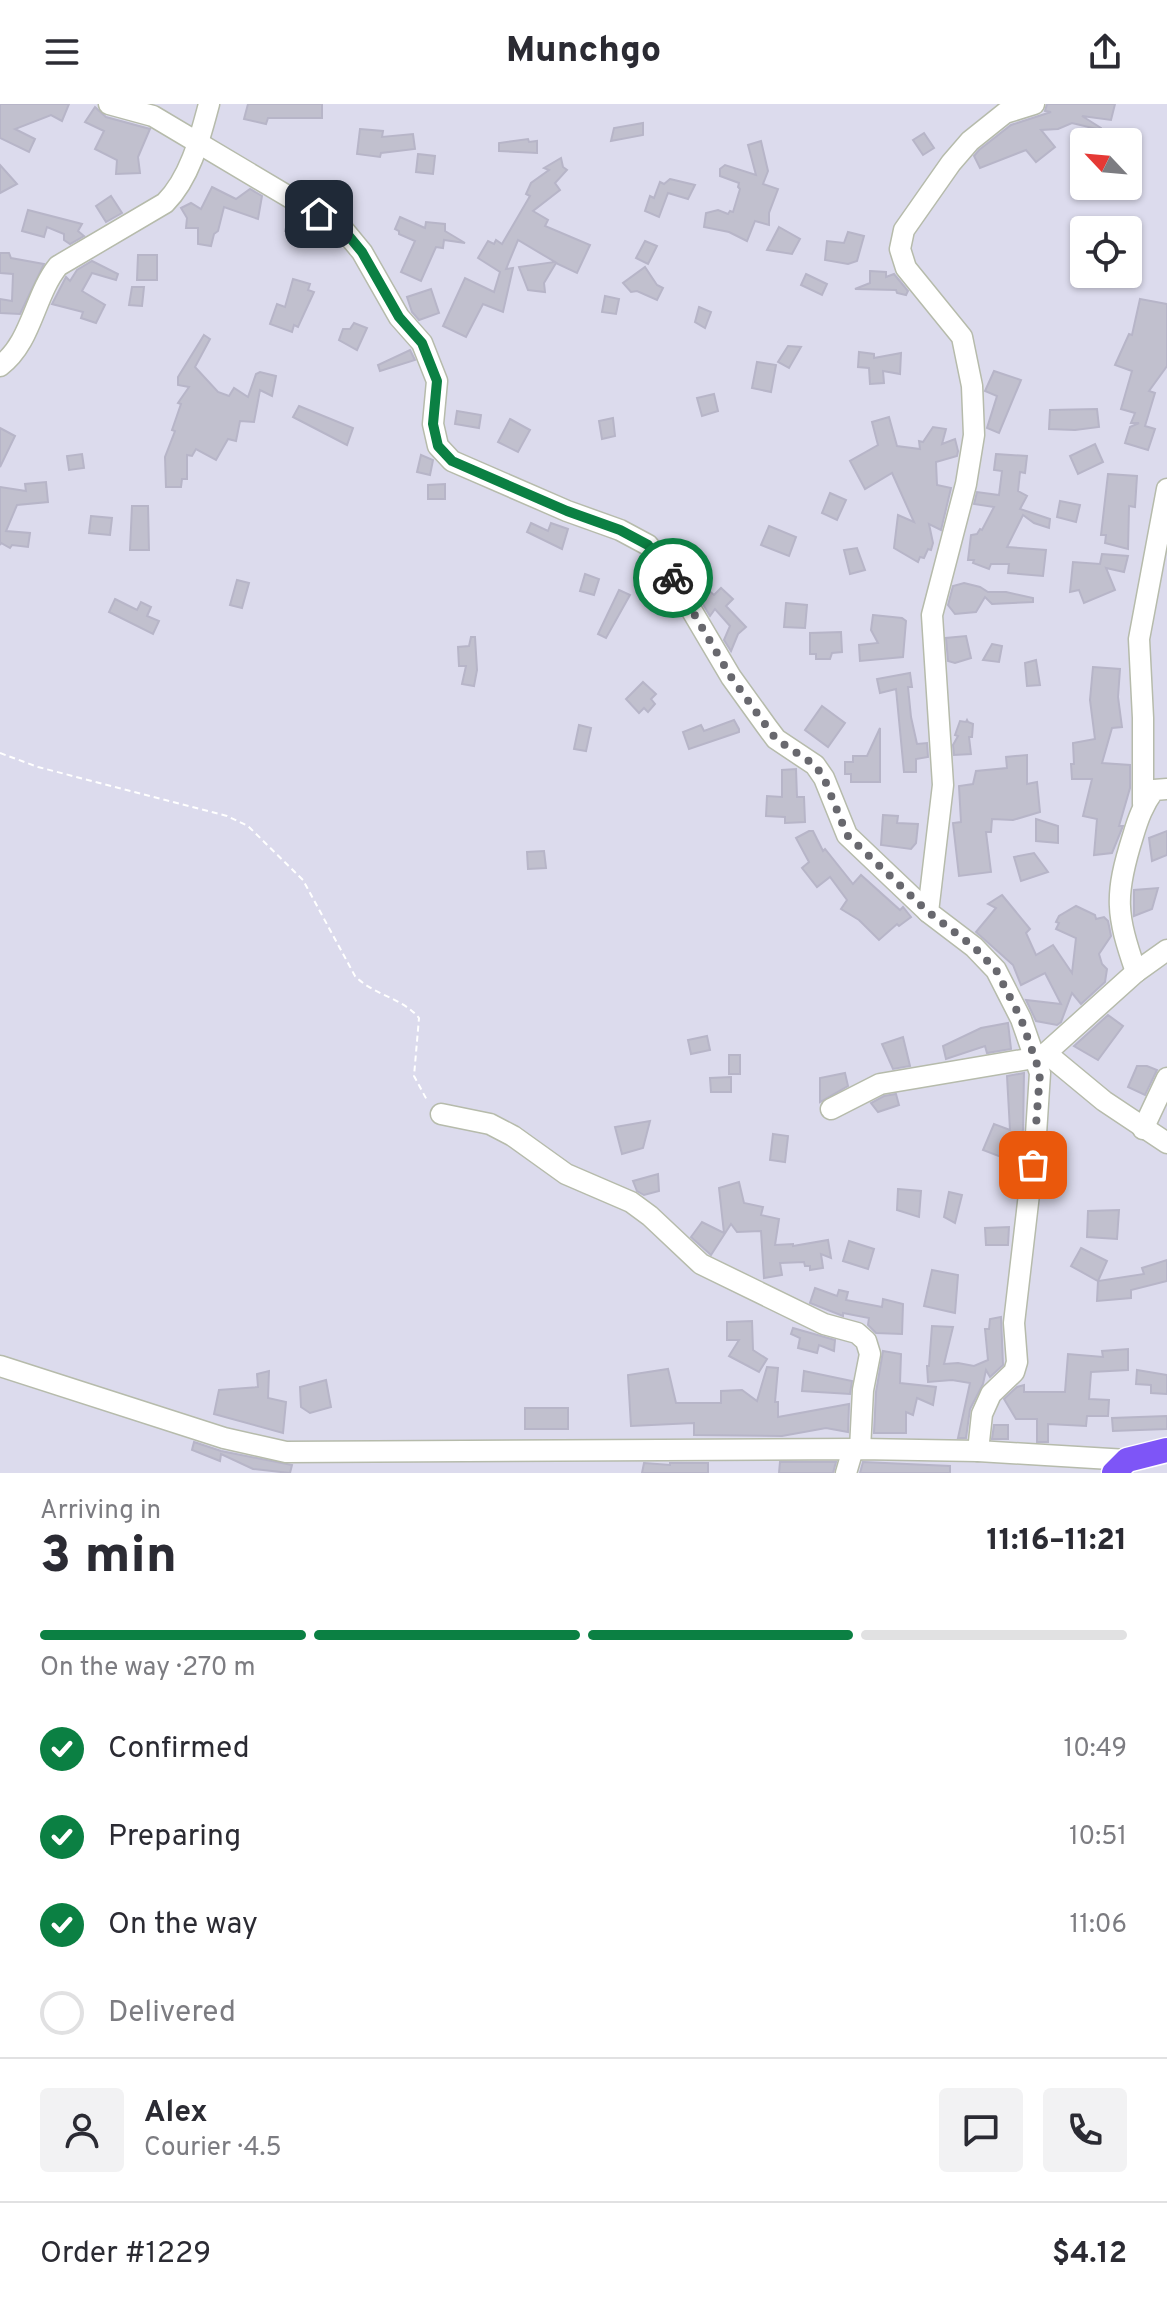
<!DOCTYPE html>
<meta charset="utf-8">
<style>
:root{--surface:#fff;--page:#f2f2f3;--text:#2b2b33;--muted:#7c7c81;--line:#e1e1e2;--accent:#0b8043}
body{margin:0;font-family:Overpass,sans-serif;background:var(--page);color:var(--text);height:100vh;display:flex;flex-direction:column;font-size:30px;white-space:nowrap}
*{box-sizing:border-box;margin:0}
p{font-size:26px;color:var(--muted)}
.icon{flex:none;width:44px;height:44px;fill:none;stroke:currentColor;stroke-width:2;stroke-linecap:round;stroke-linejoin:round}
.map{position:relative;height:1369px;overflow:hidden}
.details{display:flex;flex-direction:column;background:var(--surface);flex:1}
.details>*{flex:none}
.needle{width:52px;rotate:296deg}
.tools{position:absolute;left:1070px;top:24px;display:grid;gap:16px}
.tools a{display:grid;place-items:center;width:72px;height:72px;border-radius:8px;background:var(--surface);box-shadow:0 2px 6px #0004;font-size:40px}
.pin{position:absolute;display:grid;place-items:center;width:68px;height:68px;color:#fff;margin:-34px;border-radius:16px;box-shadow:0 4px 12px #0006}
.courier{position:absolute;display:grid;place-items:center;width:80px;height:80px;margin:-40px;border:6px solid #0b8043;border-radius:50%;background:#fff;color:#222;box-shadow:0 2px 10px #0007}
.summary em{font-style:normal;font-weight:800}
.summary div{display:flex;flex-direction:column-reverse}
.summary{display:flex;align-items:center;justify-content:space-between;height:136px;padding:0 40px}
h1{font-size:52px;font-weight:800;line-height:60px}
.bar{display:grid;grid-template-columns:repeat(4,1fr);gap:12px 8px;align-content:center;height:96px;padding:0 40px}
.bar i{height:10px;border-radius:6px;background:var(--line)}
.bar .on{background:var(--accent)}
.bar p{grid-column:span 4}
.line{display:flex;align-items:center;gap:20px;padding:0 40px;border-top:2px solid var(--line)}
.line div{flex:1}
.round{display:grid;place-items:center;flex:none;width:84px;height:84px;border-radius:8px;background:var(--page)}
ol{padding:0 40px;list-style:none}
li{display:flex;align-items:center;gap:24px;height:88px}
li p{margin-inline-start:auto}
li .icon{padding:8px;border-radius:50%;background:var(--accent);color:#fff;stroke-width:4}
li:last-child{color:var(--muted)}
li i{width:44px;height:44px;border:4px solid var(--line);border-radius:50%}
header{display:flex;justify-content:space-between;align-items:center;height:104px;padding:0 40px;background:var(--surface);font-size:36px;font-weight:800}
.map>svg:first-child{display:block}
</style>
<header><svg class="icon" aria-label="menu" viewBox="0 0 24 24"><path d="M4 6h16M4 12h16M4 18h16"/></svg>Munchgo<svg class="icon" aria-label="share" viewBox="0 0 24 24"><path d="M12 15V3M7 8l5-5 5 5M5 13v7h14v-7"/></svg></header>
<div class="map">
<svg width="1167" height="1369" viewBox="0 0 1167 1369">
<rect width="100%" height="100%" fill="#dcdbed"/>
<g fill="#c1c0ce" stroke="#b7b5c8" stroke-width="2">
<polygon points="0,0 69,0 62,17 51,11 15,25 35,35 29,48 0,34"/>
<polygon points="248,0 322,0 322,14 268,14 266,20 244,15"/>
<polygon points="1047,0 1115,0 1111,16 1082,12 1101,24 1101,26 1072,19 1058,25 1041,26 1055,43 1036,58 1026,46 980,64 974,52 979,46 1011,21 1051,8 1045,7"/>
<polygon points="95,3 106,13 150,25 138,53 140,69 116,70 117,56 95,45 104,27 85,18"/>
<polygon points="643,19 643,31 611,37 614,24"/>
<polygon points="360,25 383,27 382,33 413,30 415,45 381,49 380,53 357,50"/>
<polygon points="924,29 934,44 923,51 913,36"/>
<polygon points="528,35 529,38 537,37 537,49 499,47 499,39"/>
<polygon points="761,37 768,67 763,80 778,85 769,109 769,121 755,117 747,137 729,128 704,123 706,109 718,106 728,110 730,107 733,108 740,85 738,83 739,79 720,72 720,65 725,61 756,71 748,41"/>
<polygon points="418,50 435,52 433,70 416,68"/>
<polygon points="561,54 563,63 567,66 555,79 560,86 533,107 548,116 545,122 590,141 577,169 556,159 544,179 545,188 528,186 519,163 555,158 518,136 506,165 513,164 503,208 483,200 466,233 443,222 465,174 494,188 500,168 478,154 488,137 494,140 496,136 502,140 530,92 526,90 531,79 549,66 544,64"/>
<polygon points="0,61 17,80 0,89"/>
<polygon points="670,75 695,81 688,95 668,89 659,113 645,107 650,92 654,94 660,78 664,80"/>
<polygon points="212,83 236,95 250,85 262,92 258,115 224,103 218,127 214,130 211,142 198,140 198,124 186,124 187,114 181,104 191,99 201,105"/>
<polygon points="111,92 122,109 106,118 96,102"/>
<polygon points="28,106 82,120 78,127 84,132 70,140 64,136 64,130 47,123 44,133 22,127"/>
<polygon points="290,109 309,120 305,133 285,127"/>
<polygon points="400,113 425,124 426,118 445,120 445,127 465,139 444,136 443,144 436,143 421,177 401,168 415,137 399,130 399,127 395,125"/>
<polygon points="779,123 800,135 792,150 767,146"/>
<polygon points="848,128 864,132 857,157 848,160 825,156 827,137 844,139"/>
<polygon points="645,137 657,142 648,160 636,154"/>
<polygon points="0,149 9,149 11,154 44,160 20,210 0,209 0,195 12,197 13,170 0,169"/>
<polygon points="138,151 157,151 157,176 137,176"/>
<polygon points="92,157 118,170 116,176 92,169 82,187 105,201 96,219 81,214 83,208 52,200 66,173 70,177 77,166"/>
<polygon points="645,163 657,181 663,184 657,196 637,187 631,188 623,179"/>
<polygon points="870,167 886,168 886,173 894,170 908,187 906,191 897,189 896,186 855,185 870,179"/>
<polygon points="806,170 827,180 822,191 801,181"/>
<polygon points="293,175 310,180 308,186 314,188 298,223 294,221 292,228 270,220 277,200 285,203"/>
<polygon points="132,183 144,183 142,202 129,201"/>
<polygon points="431,185 439,209 419,216 412,208 407,193"/>
<polygon points="605,192 619,195 616,210 602,208"/>
<polygon points="1140,195 1167,200 1167,262 1149,287 1155,289 1145,322 1155,325 1148,346 1125,339 1130,323 1139,319 1131,319 1135,309 1121,305 1132,267 1115,261 1129,230 1132,231"/>
<polygon points="699,203 711,208 705,224 695,218"/>
<polygon points="354,219 367,224 357,246 339,236 343,225 350,225"/>
<polygon points="204,231 210,235 195,263 218,288 229,292 234,284 248,293 256,270 260,268 276,272 272,292 260,286 254,318 240,317 236,337 228,335 216,356 196,345 192,352 187,351 187,375 182,375 181,383 166,383 165,353 175,327 172,326 181,300 178,299 189,283 178,281 178,273"/>
<polygon points="788,242 801,243 789,264 778,258"/>
<polygon points="410,246 415,256 380,267 378,261"/>
<polygon points="859,248 874,250 874,254 901,249 900,270 883,267 884,279 870,280 869,264 858,263"/>
<polygon points="757,258 776,261 771,288 752,284"/>
<polygon points="994,267 1021,276 999,329 987,324 997,292 985,287"/>
<polygon points="714,290 718,307 702,312 697,294"/>
<polygon points="299,302 353,324 347,341 293,313"/>
<polygon points="1097,305 1099,323 1075,326 1049,325 1050,306"/>
<polygon points="457,307 481,311 479,324 455,320"/>
<polygon points="889,313 897,342 920,345 919,337 923,338 933,323 946,325 942,340 955,335 958,347 957,352 936,358 937,381 951,384 941,426 929,420 933,439 931,446 928,445 924,454 920,453 918,458 894,444 898,411 914,418 892,369 865,385 850,357 878,341 872,318"/>
<polygon points="613,314 615,332 602,335 599,317"/>
<polygon points="510,315 530,326 518,348 498,338"/>
<polygon points="0,324 15,332 0,363"/>
<polygon points="1095,340 1103,358 1078,370 1070,352"/>
<polygon points="82,350 84,364 69,366 67,352"/>
<polygon points="996,350 1027,352 1025,369 1020,368 1018,387 1027,392 1020,405 1050,415 1049,424 1034,419 1023,411 1007,443 1046,446 1043,472 1008,469 1009,460 991,460 989,465 973,459 974,456 968,456 971,431 977,430 980,425 982,426 994,403 974,400 977,388 999,391 1002,367 994,366"/>
<polygon points="421,351 433,356 430,371 417,368"/>
<polygon points="1108,370 1137,372 1135,403 1129,402 1128,445 1105,439 1106,431 1101,431"/>
<polygon points="46,378 48,398 17,401 6,427 30,429 28,443 12,441 10,444 1,439 0,441 0,383 26,387 25,380"/>
<polygon points="445,380 445,395 428,395 428,381"/>
<polygon points="830,389 846,396 837,416 822,409"/>
<polygon points="1060,397 1080,401 1076,418 1057,413"/>
<polygon points="132,402 148,402 149,446 130,446"/>
<polygon points="91,412 112,414 110,431 89,429"/>
<polygon points="531,419 548,427 551,419 568,425 562,445 527,428"/>
<polygon points="769,422 796,433 789,452 761,441"/>
<polygon points="857,444 865,466 850,470 844,446"/>
<polygon points="1102,450 1128,452 1124,468 1106,464 1115,486 1084,499 1079,486 1070,488 1073,458 1100,460"/>
<polygon points="585,470 599,475 594,491 580,487"/>
<polygon points="237,476 249,479 242,504 230,501"/>
<polygon points="964,479 980,483 988,488 1006,488 1033,494 1033,498 992,500 985,493 976,508 955,510 948,501 953,482"/>
<polygon points="701,480 714,491 721,484 733,495 726,502 746,523 738,530 731,547 724,536 730,522 715,505 710,512 695,487"/>
<polygon points="619,486 630,491 606,534 598,530"/>
<polygon points="115,495 137,506 141,498 151,503 147,512 159,517 153,530 109,508"/>
<polygon points="786,499 807,501 805,524 784,523"/>
<polygon points="873,511 902,514 906,517 903,553 860,557 859,541 878,539 871,526"/>
<polygon points="841,528 842,548 832,549 830,555 816,555 816,550 810,550 810,529"/>
<polygon points="966,532 971,554 955,559 948,557 946,534"/>
<polygon points="471,533 475,533 477,566 474,582 462,580 466,562 459,562 458,543 469,542"/>
<polygon points="992,540 1002,542 999,558 983,556"/>
<polygon points="1036,556 1040,581 1027,582 1025,559"/>
<polygon points="1093,563 1120,565 1118,593 1122,623 1112,624 1102,659 1130,661 1130,684 1119,722 1123,722 1112,749 1094,751 1097,715 1083,712 1092,675 1072,675 1071,660 1074,660 1073,639 1095,635 1090,596"/>
<polygon points="910,569 912,583 908,583 911,613 917,640 927,639 928,653 916,655 916,668 904,668 896,585 880,589 877,575"/>
<polygon points="643,578 656,590 651,595 655,600 648,608 644,604 639,609 626,595"/>
<polygon points="822,602 845,619 828,643 805,626"/>
<polygon points="734,616 739,625 739,628 689,645 683,628 701,621 704,627"/>
<polygon points="967,616 968,618 973,620 972,633 969,633 971,650 954,651 953,641 958,632 955,631 960,617 966,618"/>
<polygon points="579,621 591,624 586,647 574,645"/>
<polygon points="880,624 880,678 851,678 851,670 845,670 845,658 853,658 853,652 867,652"/>
<polygon points="1027,651 1027,680 1037,678 1040,708 1013,716 992,715 991,728 986,728 991,768 959,772 953,719 961,718 959,682 973,680 976,667 1007,664 1006,653"/>
<polygon points="796,665 797,693 804,693 805,718 785,719 785,713 766,712 767,692 782,693 782,666"/>
<polygon points="883,711 898,712 897,719 918,720 916,739 911,745 881,741"/>
<polygon points="1036,715 1058,722 1058,739 1036,737"/>
<polygon points="809,727 813,727 823,747 825,745 853,780 861,771 900,806 903,803 911,813 899,822 897,820 879,836 859,816 841,805 847,796 830,773 817,783 802,764 809,758 796,734"/>
<polygon points="1167,727 1167,751 1152,757 1149,734"/>
<polygon points="544,747 546,764 528,765 527,748"/>
<polygon points="1034,749 1048,768 1021,777 1014,753"/>
<polygon points="1158,784 1152,805 1134,812 1134,786"/>
<polygon points="1002,791 1030,825 1026,829 1036,851 1053,841 1072,869 1076,834 1056,825 1059,819 1056,818 1059,812 1076,802 1095,811 1096,815 1104,813 1108,817 1111,832 1099,850 1102,860 1107,865 1105,878 1081,900 1072,889 1061,918 1057,921 1036,917 1026,896 1061,900 1045,869 1021,881 1013,861 976,828 996,804 988,800"/>
<polygon points="1108,911 1123,922 1098,956 1074,942"/>
<polygon points="1008,919 1011,945 987,949 985,942 946,955 943,942 981,924"/>
<polygon points="707,932 710,946 691,950 688,936"/>
<polygon points="903,933 910,962 893,965 882,940"/>
<rect x="729" y="951" width="11" height="19"/>
<polygon points="1137,962 1147,962 1157,966 1145,991 1128,983"/>
<polygon points="845,969 848,982 820,998 820,974"/>
<polygon points="1024,969 1023,1026 1009,1056 983,1046 994,1020 1010,1026 1007,972"/>
<polygon points="731,973 731,988 711,988 710,974"/>
<polygon points="896,990 899,1001 878,1008 871,999 884,992"/>
<polygon points="650,1017 643,1044 622,1050 615,1023"/>
<polygon points="773,1030 788,1032 785,1058 770,1056"/>
<polygon points="658,1070 659,1087 644,1091 637,1087 633,1077"/>
<polygon points="739,1078 744,1099 763,1103 761,1111 779,1115 775,1141 793,1140 793,1142 828,1136 831,1154 821,1150 823,1164 810,1166 810,1162 805,1162 804,1158 780,1159 782,1171 764,1174 761,1127 737,1128 731,1120 711,1151 691,1133 702,1118 724,1129 719,1084"/>
<polygon points="898,1085 921,1087 919,1113 897,1106"/>
<polygon points="949,1088 962,1091 955,1119 944,1113"/>
<polygon points="1119,1106 1117,1135 1087,1133 1088,1107"/>
<polygon points="1009,1123 1008,1141 986,1141 985,1124"/>
<polygon points="849,1137 874,1145 868,1165 843,1157"/>
<polygon points="1081,1144 1107,1157 1098,1177 1071,1162"/>
<polygon points="1167,1156 1167,1177 1131,1186 1131,1194 1097,1197 1098,1177 1144,1170 1142,1164"/>
<polygon points="932,1166 958,1171 955,1209 924,1202"/>
<polygon points="815,1184 837,1192 839,1186 848,1188 846,1196 882,1203 883,1195 903,1200 902,1230 876,1229 868,1221 869,1214 843,1209 843,1212 810,1199"/>
<polygon points="1001,1213 1003,1261 990,1273 986,1266 983,1280 970,1305 966,1334 958,1334 970,1279 952,1276 928,1278 927,1262 929,1262 932,1222 953,1223 944,1260 958,1259 974,1262 988,1256 985,1225 989,1225 990,1215"/>
<polygon points="752,1217 753,1246 767,1255 759,1268 729,1252 739,1236 727,1236 727,1218"/>
<polygon points="793,1224 835,1236 834,1247 819,1241 817,1249 798,1244 800,1234 791,1230"/>
<polygon points="1128,1245 1128,1266 1091,1268 1089,1295 1109,1296 1108,1312 1087,1312 1086,1322 1048,1320 1048,1338 1037,1338 1037,1315 1016,1315 1004,1295 1017,1283 1024,1281 1024,1288 1065,1288 1068,1250 1103,1253 1102,1247"/>
<polygon points="883,1247 901,1250 900,1279 936,1283 933,1301 917,1294 913,1311 906,1308 906,1329 874,1329 876,1288"/>
<polygon points="767,1263 778,1264 775,1298 778,1298 778,1313 849,1300 848,1328 826,1324 782,1332 694,1331 694,1319 631,1322 628,1271 668,1265 676,1299 721,1299 721,1287 742,1286 757,1297"/>
<polygon points="1137,1266 1167,1271 1167,1290 1151,1289 1151,1281 1136,1280"/>
<polygon points="269,1267 268,1294 286,1298 283,1329 214,1310 219,1286 258,1283 257,1270"/>
<polygon points="804,1267 852,1277 850,1290 802,1287"/>
<polygon points="326,1276 331,1303 310,1309 301,1303 300,1283"/>
<rect x="525" y="1304" width="43" height="21"/>
<polygon points="1167,1312 1167,1325 1113,1327 1112,1314"/>
<polygon points="994,1321 1008,1321 1008,1335 992,1335"/>
<polygon points="194,1338 221,1347 292,1361 290,1369 253,1365 221,1350 220,1357 192,1346"/>
<polygon points="780,1358 836,1358 833,1369 779,1369"/>
<polygon points="863,1358 950,1362 950,1369 860,1369"/>
<polygon points="644,1359 670,1361 670,1359 708,1359 708,1369 642,1369"/>
</g>
<g fill="none" stroke-linecap="round" stroke-linejoin="round">
<g stroke="#b6bbab" stroke-width="23">
<g id="minor">
<polyline points="109,0 153,12 343,125 362,148 399,213 422,239 437,277 433,320 438,342 452,357 567,407 620,426 648,441 666,463 731,573 767,623 776,635 815,661 824,674 847,731 928,808"/>
<path d="M0 262C32 238 34 192 58 162L165 99C190 74 200 34 209 0"/>
<polyline points="1143,700 1143,614 1139,535 1167,385"/>
<path d="M1136 868C1116 810 1114 792 1133 732 1138 715 1143 701 1154 686L1167 685"/>
<polyline points="1046,949 1104,997 1167,1039"/>
<polyline points="831,1005 880,980 1034,954 1046,949 1136,868 1167,846"/>
<polyline points="441,1010 490,1020 513,1032 566,1070 631,1098 650,1112 701,1160 824,1220 857,1229 866,1237 870,1250 863,1286 860,1345"/>
<polyline points="1143,1025 1167,974"/>
<polyline points="0,1262 224,1334 286,1348 860,1345 978,1347 1127,1356"/>
<polyline points="978,1347 982,1310 991,1290 1014,1268 1017,1258 1014,1219 1036,1030 1040,969 1021,915 996,866 974,843 928,808 943,681 932,511 966,380 974,331 972,282 962,233 906,164 900,145 904,126 951,59 970,37 1005,9 1034,0"/>
<polyline points="846,1369 853,1345"/>
</g>
</g>
<g stroke="#fff" stroke-width="27">
<polyline id="major" points="1114,1369 1127,1356 1167,1346"/>
</g>
<path stroke="#fff" stroke-width="2" stroke-dasharray="6 4" stroke-linecap="butt" d="M0 649 38 663 227 712 248 722 303 776 355 872C373 891 403 894 419 914L414 972 428 998"/>
<use href="#minor" stroke="#fff" stroke-width="20"/>
<use href="#major" stroke="#7e55f7" stroke-width="24"/>
</g>
<g fill="none" stroke-linecap="round" stroke-linejoin="round">
<polyline stroke="#68686e" stroke-width="8" stroke-dasharray="0 14.4" points="673,474 731,573 767,623 776,635 815,661 824,674 847,731 928,808 974,843 996,866 1021,915 1040,969 1033,1061"/>
<polyline stroke="#0b8043" stroke-width="10" points="319,110 343,125 362,148 399,213 422,239 437,277 433,320 438,342 452,357 567,407 620,426 648,441 673,474"/>
</g>
</svg>
<div class="tools">
<a><svg class="needle" viewBox="-14 -14 28 28"><path d="M0-13l5 13h-10z" fill="#e53935"/><path d="M0 13l5-13h-10z" fill="#7c7c81"/></svg></a>
<a><svg class="icon" aria-label="locate" viewBox="0 0 24 24"><circle cx="12" cy="12" r="6"/><path d="M12 2v4M12 18v4M2 12h4M18 12h4"/></svg></a>
</div>
<div class="pin" style="left:1033px;top:1061px;background:#ea580c"><svg class="icon" aria-label="bag" viewBox="0 0 24 24"><path d="M5 8h14l-1 12H6zM9 8a3 3 0 0 1 6 0"/></svg></div>
<div class="pin" style="left:319px;top:110px;background:#1f2937"><svg class="icon" aria-label="home" viewBox="0 0 24 24"><path d="M3 11l9-7 9 7M6 9v11h12V9"/></svg></div>
<div class="courier" style="left:673px;top:474px"><svg class="icon" aria-label="bike" viewBox="0 0 24 24"><circle cx="6" cy="16" r="4"/><circle cx="18" cy="16" r="4"/><path d="M6 16l4-8h5l3 8M10 8l3 8H6M13 5h3"/></svg></div>
</div>
<section class="details">
<div class="summary"><div><h1>3 min</h1><p>Arriving in</p></div><em>11:16–11:21</em></div>
<div class="bar"><i class="on"></i><i class="on"></i><i class="on"></i><i></i><p>On the way · 270 m</p></div>
<ol>
<li><svg class="icon" aria-label="check" viewBox="0 0 24 24"><path d="M5 12l5 5 9-10"/></svg>Confirmed<p>10:49</p></li>
<li><svg class="icon" aria-label="check" viewBox="0 0 24 24"><path d="M5 12l5 5 9-10"/></svg>Preparing<p>10:51</p></li>
<li><svg class="icon" aria-label="check" viewBox="0 0 24 24"><path d="M5 12l5 5 9-10"/></svg>On the way<p>11:06</p></li>
<li><i></i>Delivered</li>
</ol>
<div class="line" style="height:144px"><a class="round"><svg class="icon" aria-label="person" viewBox="0 0 24 24"><circle cx="12" cy="8" r="4"/><path d="M4 21q1-7 8-7t8 7"/></svg></a><div><b>Alex</b><p>Courier · 4.5</p></div><a class="round"><svg class="icon" aria-label="chat" viewBox="0 0 24 24"><path d="M4 5h16v11H9l-5 4z"/></svg></a><a class="round"><svg class="icon" aria-label="phone" viewBox="0 0 24 24"><path d="M5 4h4l2 5-3 2q2 4 5 5l2-3 5 2v4C11 20 4 13 5 4z"/></svg></a></div>
<div class="line" style="height:104px"><div>Order #1229</div><b>$4.12</b></div>
</section>
